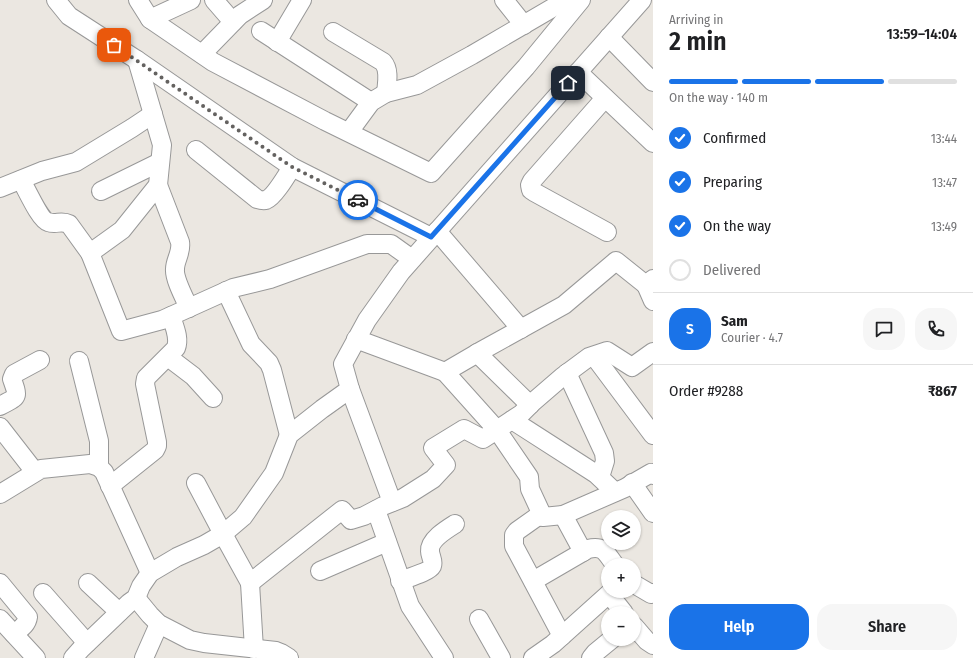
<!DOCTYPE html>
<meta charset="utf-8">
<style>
:root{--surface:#fff;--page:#f6f6f6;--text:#202124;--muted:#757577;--line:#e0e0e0;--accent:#1a73e8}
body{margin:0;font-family:"Fira Sans Condensed",sans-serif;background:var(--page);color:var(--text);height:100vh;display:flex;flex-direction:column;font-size:15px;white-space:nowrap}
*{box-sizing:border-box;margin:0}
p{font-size:13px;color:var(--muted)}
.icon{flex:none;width:22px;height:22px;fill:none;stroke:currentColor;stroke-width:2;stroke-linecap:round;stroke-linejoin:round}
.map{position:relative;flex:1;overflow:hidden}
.details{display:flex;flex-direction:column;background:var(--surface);width:320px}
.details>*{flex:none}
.fabs{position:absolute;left:601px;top:510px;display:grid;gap:8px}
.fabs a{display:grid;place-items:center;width:40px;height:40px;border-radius:50%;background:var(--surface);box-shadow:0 1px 3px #0004;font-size:20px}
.pin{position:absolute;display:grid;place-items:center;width:34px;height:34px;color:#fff;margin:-17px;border-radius:8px;box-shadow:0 2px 6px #0006}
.courier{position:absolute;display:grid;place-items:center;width:40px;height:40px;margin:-20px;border:3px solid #1a73e8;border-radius:50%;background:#fff;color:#222;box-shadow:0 1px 5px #0007}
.head em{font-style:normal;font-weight:600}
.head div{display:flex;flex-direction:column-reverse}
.head{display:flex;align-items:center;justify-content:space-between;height:68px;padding:0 16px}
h1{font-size:26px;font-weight:600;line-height:30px}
.bar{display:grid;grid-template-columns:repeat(4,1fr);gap:6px 4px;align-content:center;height:48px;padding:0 16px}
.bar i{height:5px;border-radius:3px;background:var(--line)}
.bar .selected{background:var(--accent)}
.bar p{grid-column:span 4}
.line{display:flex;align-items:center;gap:10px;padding:0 16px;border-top:1px solid var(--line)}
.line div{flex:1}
.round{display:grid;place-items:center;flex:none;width:42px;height:42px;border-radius:16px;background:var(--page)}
ol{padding:0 16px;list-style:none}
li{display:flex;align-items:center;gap:12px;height:44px}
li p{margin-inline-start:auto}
li .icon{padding:4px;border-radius:50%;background:var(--accent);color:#fff;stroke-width:4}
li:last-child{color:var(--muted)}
li i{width:22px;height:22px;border:2px solid var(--line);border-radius:50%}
.cta{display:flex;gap:8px;margin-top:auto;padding:8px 16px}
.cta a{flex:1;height:46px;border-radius:16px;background:var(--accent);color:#fff;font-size:16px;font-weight:600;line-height:46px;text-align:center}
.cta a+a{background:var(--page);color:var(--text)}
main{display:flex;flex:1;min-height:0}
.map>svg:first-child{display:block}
</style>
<main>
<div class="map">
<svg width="653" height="658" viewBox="0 0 653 658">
<rect width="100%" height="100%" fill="#ebe7e1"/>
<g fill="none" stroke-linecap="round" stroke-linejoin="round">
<g stroke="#989898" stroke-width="20">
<g id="minor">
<polyline points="56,0 69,16 137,60 292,167 431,237"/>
<polyline points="138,0 150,19 213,62 325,121 431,173 526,67 581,0"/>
<polyline points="214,0 233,22"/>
<polyline points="504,0 524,25"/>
<polyline points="150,19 191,0"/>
<polyline points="261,31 371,102"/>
<path d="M333 32 383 62C390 70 387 83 386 93"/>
<polyline points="609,37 653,82"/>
<polyline points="277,42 302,0"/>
<polyline points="202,54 240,15 263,0"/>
<polyline points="137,60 162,145 158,185 122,230 90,253 121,331 162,320 233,288 270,279 367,244 391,244 412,259"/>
<polyline points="578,72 653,143"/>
<polyline points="605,98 532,181 530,185 531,190 534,192 607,232"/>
<polyline points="349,132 371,102 386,93 417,85 472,55 566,0"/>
<path d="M196 150 257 199C260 200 263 201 266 200 274 197 287 175 292 167"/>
<path d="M21 180C26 188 40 220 48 222 56 225 61 220 69 224L90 253"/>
<path d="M158 185 180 242C182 252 175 260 175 269 174 279 185 299 189 308"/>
<polyline points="0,188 42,171 76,162 132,128 153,114"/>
<polyline points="101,191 160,162"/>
<polyline points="437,231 521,329"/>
<polyline points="653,279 646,285 653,301"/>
<polyline points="226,291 251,344 269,363 272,370 289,435"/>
<polyline points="356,339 445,372 481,351 564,305 616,261 646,285"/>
<polyline points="477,353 530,405"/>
<polyline points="594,356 653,435"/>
<polyline points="168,357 193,376 213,398"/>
<polyline points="79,361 99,441 99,467"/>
<polyline points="445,372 497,430 529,477 530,489 543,517 563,515 625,488 651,473 653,475"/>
<polyline points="567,373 604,453 605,461 600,477"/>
<polyline points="350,389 392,502"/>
<path d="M0 406C18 396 19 399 12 379L14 374 40 360"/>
<polyline points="512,420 596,474 615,492"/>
<polyline points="0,427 35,472"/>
<polyline points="196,483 223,534 243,517 274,473 289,435 322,409 350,389 343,364 367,320 401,272 642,0"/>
<polyline points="632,483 653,513"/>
<path d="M110 486 155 450 157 446V442L145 384 146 378 176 348C180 338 174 326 171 316"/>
<polyline points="0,494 41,469 90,464 99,467 104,472 150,573"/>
<polyline points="376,510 410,606 444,658"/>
<polyline points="541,514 517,531 514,535 514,546 562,636"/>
<polyline points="563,515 583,552"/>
<polyline points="320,571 387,542"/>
<path d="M400 581C407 578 429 572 432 566 434 561 430 556 430 551 429 540 447 529 455 524"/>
<path d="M533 581 588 549C604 545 606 553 615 565"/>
<path d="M0 583 28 617C27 625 20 629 14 634"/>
<polyline points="88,583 119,612"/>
<polyline points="250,583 254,649"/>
<polyline points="634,584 651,594 653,593"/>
<polyline points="43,593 87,643"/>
<polyline points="609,594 624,613"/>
<polyline points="136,598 150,615 159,624 190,640 204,643 276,651 281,653 289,658"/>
<polyline points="0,619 36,658"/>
<polyline points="479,619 501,658"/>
<polyline points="634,626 647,641 653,645"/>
<polyline points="73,658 81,649 129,603 136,598 141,586 150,573 177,557 204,545 223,534 250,583 342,510 351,520 364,516 383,506 403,498 433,479 446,465 433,448 464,429 483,439 521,414 533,402 562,377 589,357 607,351 632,367 653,352"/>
<polyline points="144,658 159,624"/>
<polyline points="533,658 553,644 612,591"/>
<polyline points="591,658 595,653 612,639"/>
</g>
</g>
<use href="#minor" stroke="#fff" stroke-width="18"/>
</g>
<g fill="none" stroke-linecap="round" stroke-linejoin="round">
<polyline stroke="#646260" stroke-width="4" stroke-dasharray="0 7.2" points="114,45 292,167 358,200"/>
<polyline stroke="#1a73e8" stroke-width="5" points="358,200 431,237 568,83"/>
</g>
</svg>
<div class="fabs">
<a><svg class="icon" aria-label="layers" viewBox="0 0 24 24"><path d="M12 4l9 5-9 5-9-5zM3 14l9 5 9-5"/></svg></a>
<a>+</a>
<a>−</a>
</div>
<div class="pin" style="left:114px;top:45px;background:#ea580c"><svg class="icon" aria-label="bag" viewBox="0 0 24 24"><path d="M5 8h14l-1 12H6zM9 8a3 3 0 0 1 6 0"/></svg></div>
<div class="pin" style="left:568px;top:83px;background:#1f2937"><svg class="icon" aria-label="home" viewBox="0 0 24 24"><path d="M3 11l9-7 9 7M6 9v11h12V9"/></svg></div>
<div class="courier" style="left:358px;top:200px"><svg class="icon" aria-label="car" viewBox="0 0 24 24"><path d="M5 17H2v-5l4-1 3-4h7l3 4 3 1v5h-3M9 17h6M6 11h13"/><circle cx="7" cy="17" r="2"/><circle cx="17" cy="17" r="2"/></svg></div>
</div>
<section class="details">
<div class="head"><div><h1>2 min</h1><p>Arriving in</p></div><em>13:59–14:04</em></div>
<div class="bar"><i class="selected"></i><i class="selected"></i><i class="selected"></i><i></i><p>On the way · 140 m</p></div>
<ol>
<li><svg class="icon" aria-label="check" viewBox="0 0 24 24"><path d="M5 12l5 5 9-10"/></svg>Confirmed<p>13:44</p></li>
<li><svg class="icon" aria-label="check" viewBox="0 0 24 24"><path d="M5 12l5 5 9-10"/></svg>Preparing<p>13:47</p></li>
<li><svg class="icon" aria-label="check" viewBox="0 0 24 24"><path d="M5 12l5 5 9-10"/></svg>On the way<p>13:49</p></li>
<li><i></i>Delivered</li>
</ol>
<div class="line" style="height:72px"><b class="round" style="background:var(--accent);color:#fff">S</b><div><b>Sam</b><p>Courier · 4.7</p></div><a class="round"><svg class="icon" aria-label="chat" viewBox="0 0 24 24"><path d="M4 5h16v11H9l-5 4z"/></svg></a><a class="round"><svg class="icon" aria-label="phone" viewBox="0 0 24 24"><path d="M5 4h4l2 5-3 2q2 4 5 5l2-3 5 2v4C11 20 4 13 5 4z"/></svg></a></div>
<div class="line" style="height:52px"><div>Order #9288</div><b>₹867</b></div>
<div class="cta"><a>Help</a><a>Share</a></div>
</section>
</main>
